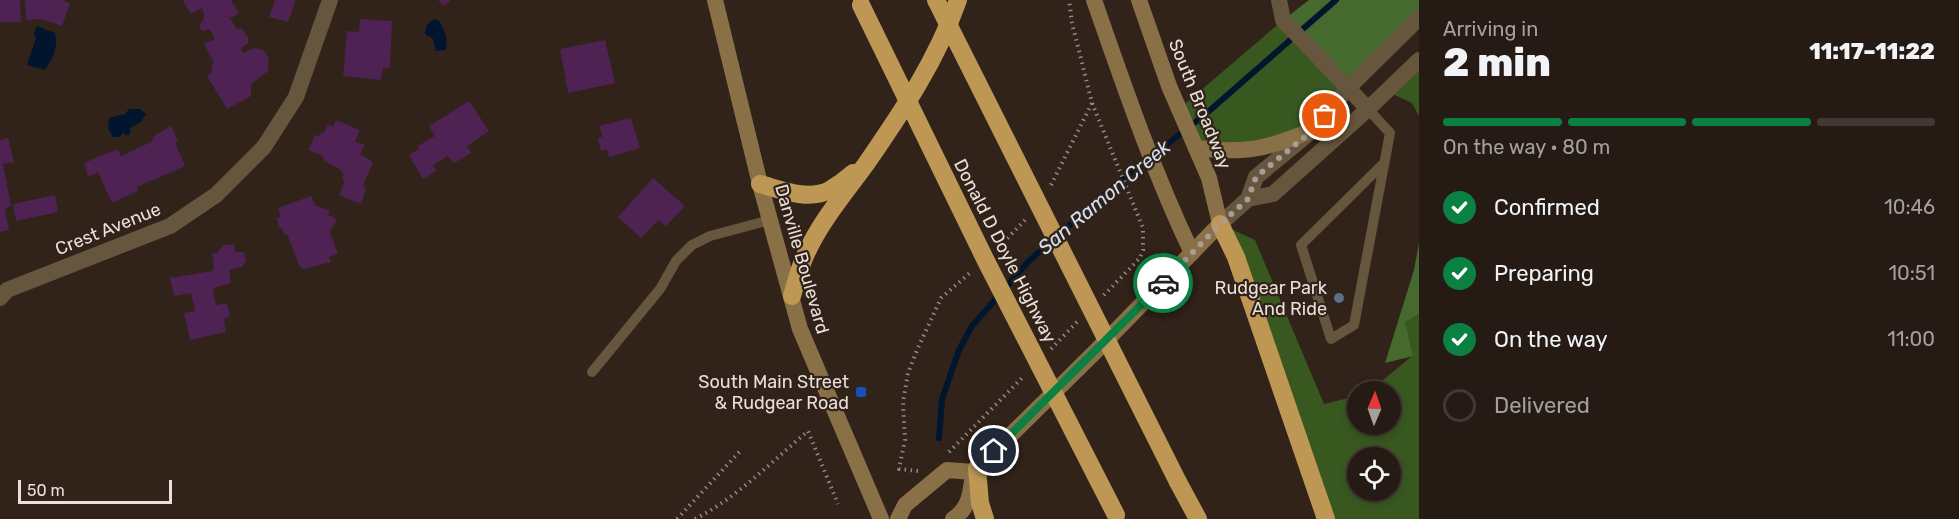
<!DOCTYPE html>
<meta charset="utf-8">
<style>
:root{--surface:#251a14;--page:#312722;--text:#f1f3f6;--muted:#a3a1a0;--line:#423834;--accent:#0b8043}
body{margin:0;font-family:Rubik,sans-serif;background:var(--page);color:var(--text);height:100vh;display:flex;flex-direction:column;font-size:22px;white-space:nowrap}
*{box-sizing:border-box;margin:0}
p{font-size:20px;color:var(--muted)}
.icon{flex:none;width:33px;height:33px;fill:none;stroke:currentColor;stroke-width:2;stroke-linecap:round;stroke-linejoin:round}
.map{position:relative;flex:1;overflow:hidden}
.drawer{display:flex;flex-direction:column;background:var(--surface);width:540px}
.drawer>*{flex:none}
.needle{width:39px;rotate:2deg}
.fabs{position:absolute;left:1347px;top:381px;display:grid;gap:12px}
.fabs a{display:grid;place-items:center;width:54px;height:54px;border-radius:50%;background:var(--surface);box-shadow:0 3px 9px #0003,0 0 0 2px var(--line);font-size:30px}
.scale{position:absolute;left:18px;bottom:15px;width:154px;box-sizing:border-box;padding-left:6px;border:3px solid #eae0da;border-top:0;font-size:16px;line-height:21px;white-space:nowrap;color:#eae0da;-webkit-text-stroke:4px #31221a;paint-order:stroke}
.pin{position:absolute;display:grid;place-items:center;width:51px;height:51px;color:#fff;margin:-26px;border:3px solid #fff;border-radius:50%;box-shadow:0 2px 6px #0007}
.courier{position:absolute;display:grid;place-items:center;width:60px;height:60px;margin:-30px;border:4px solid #0b8043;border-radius:50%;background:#fff;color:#222;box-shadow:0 2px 8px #0007}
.head em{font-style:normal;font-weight:800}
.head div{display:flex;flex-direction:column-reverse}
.head{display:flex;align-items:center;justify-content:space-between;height:102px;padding:0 24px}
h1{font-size:39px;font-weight:800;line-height:45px}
.bar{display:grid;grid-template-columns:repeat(4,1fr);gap:9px 6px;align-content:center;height:72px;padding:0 24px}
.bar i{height:8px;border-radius:4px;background:var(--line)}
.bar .active{background:var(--accent)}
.bar p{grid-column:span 4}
ol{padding:0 24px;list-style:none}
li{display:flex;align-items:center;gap:18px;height:66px}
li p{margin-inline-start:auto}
li .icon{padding:6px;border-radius:50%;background:var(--accent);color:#fff;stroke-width:4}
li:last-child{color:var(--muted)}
li i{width:33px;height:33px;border:3px solid var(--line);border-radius:50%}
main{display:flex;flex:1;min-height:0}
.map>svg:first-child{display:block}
</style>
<main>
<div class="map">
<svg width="1419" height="519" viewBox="0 0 1419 519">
<rect width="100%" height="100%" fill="#31221a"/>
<g fill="#385820" fill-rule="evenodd">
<polygon points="1283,20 1348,88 1313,130 1285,142 1196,148 1179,109"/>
<polygon points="1419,60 1419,116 1412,103 1386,91"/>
<path d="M1220 224 1255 240 1324 404 1357 396 1358 424H1390V392L1373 391 1382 381 1412 356 1404 322 1419 314V519H1326ZM1358 458H1390V490H1358Z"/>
</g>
<g fill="#46692d">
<polygon points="1309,0 1419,0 1419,18 1348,88 1283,20"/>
<polygon points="1419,243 1419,314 1405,322 1413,356 1385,363 1414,270"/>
</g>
<g fill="#02152e">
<path d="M434 19 439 21C445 30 448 39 446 50L436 51 433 39 425 34C426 26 427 23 434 19Z"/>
<path d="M37 26 55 33C58 48 54 57 45 70L27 65 36 38 34 34Z"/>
<polygon points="129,109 140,109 146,114 141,122 130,128 130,135 125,135 124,132 119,137 113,137 108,128 109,118 125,114"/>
</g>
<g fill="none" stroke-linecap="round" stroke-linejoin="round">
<polyline stroke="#02152e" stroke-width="6" points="939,438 942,399 959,350 972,326 1029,261 1113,187 1208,112 1336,0"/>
</g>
<g fill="#4e2252">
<polygon points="0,0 20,0 21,22 0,22"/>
<polygon points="25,0 61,0 70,3 62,26 42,19 26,20"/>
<polygon points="183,0 231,0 239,13 230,18 237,29 242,28 248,38 248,43 241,48 243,53 254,48 264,50 269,59 268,71 251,84 251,96 227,109 207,76 213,71 211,66 214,63 204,44 215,39 210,29 205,31 201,30 199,25 203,21 204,15 202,8 191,14"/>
<polygon points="275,0 296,0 288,22 269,17"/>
<polygon points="438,0 451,0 443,6"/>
<polygon points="360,19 392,21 390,68 383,68 381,80 343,76 347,31 359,32"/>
<polygon points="605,40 615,83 568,93 560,49"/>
<polygon points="469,101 489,131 467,146 471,153 454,163 448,156 433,165 436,171 423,179 409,155 419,149 418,146 435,136 429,126"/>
<polygon points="631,118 640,148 609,157 607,150 601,151 598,139 603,136 599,126"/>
<polygon points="336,120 360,130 355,142 365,145 360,154 373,162 363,186 366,189 361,204 339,195 345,181 342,179 344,174 339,169 324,160 323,156 308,150 315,135 319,136 321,132 323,134 328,124 333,127"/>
<polygon points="171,126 178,141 175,142 185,166 137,187 138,191 112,203 98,172 88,177 84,163 117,149 121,156 151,142 155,135"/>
<polygon points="8,138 14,162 3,164 11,206 5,209 9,230 0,232 0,140"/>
<polygon points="653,178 685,206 666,226 658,220 641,238 618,217"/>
<polygon points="55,195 58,212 16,221 13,204"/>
<polygon points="311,196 315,205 330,211 328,215 337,219 330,232 338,254 329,257 331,262 304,269 300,267 287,234 285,235 282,228 280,229 276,218 281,217 278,208"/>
<polygon points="234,244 235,252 244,252 246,260 242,267 229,270 231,283 213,288 216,305 227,303 230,317 224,319 226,332 190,340 184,313 195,311 191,293 174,296 170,278 212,271 214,267 212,254 219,252 219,249 222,248 222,245"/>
</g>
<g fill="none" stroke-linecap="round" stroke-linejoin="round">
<g stroke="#968982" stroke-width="4" stroke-dasharray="1.5 4.5" stroke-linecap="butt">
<polyline points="1092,103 1143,228 1143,250 1140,258 1103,296"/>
<polyline points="1051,185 1092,103 1072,23 1069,0"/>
<polyline points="999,247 1027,218"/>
<polyline points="1051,349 1077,322"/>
<polyline points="949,452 1024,376"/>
<polyline points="918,471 899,469 905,440 903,402 908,373 917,350 941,298 971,272"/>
<polyline points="677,519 742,449"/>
<path d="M695 519C738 497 771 462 808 431L838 504"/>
</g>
<g stroke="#66563d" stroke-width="10">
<polyline points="1368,109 1390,133 1354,325 1331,339 1301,245 1384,163"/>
<polyline points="592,372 660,289 676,261 692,245 710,236 770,220"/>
</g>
<polyline stroke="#66563d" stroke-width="16" points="1279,0 1283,20 1368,109"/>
<g stroke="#66563d" stroke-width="16">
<polyline points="1248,199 1273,194 1368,109 1419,60"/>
<polyline points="1220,224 1248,199 1256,177 1313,130 1348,88 1419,18"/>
<polyline points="0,298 7,290 170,226 216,195 264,147 296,97 330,0"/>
</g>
<g stroke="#897047" stroke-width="16">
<polyline points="715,0 760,184 800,329 881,519"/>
<path d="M1094 0C1124 86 1153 171 1192 253"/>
<path d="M1196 148C1246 154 1267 149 1313 130"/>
<polyline points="898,519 905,505 947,470 973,472"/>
<path d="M953 519C970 508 971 491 973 472L1095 352 1220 224 1209 178 1169 86 1139 0"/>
</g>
<g stroke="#be9755" stroke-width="18">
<path d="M760 184C782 190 808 201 830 190 838 185 846 179 853 173"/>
<polyline points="1220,224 1236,257 1326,519"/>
<path d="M792 296C796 283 799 269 805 256 820 222 844 194 866 164 902 112 937 60 958 0"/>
<polyline points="977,468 980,503 985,519"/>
<polyline points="1178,482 1198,519"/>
</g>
<g stroke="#be9755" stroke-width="18">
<polyline points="936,0 1178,482"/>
<polyline points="861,5 986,261 1116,515"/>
</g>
</g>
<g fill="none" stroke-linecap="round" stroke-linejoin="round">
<polyline stroke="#a99e97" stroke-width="6" stroke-dasharray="0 10.8" points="1163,283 1220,224 1248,199 1256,177 1313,130 1325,116"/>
<polyline stroke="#0b8043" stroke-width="8" points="994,451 1163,283"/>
</g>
<circle fill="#5c6f8a" stroke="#31221a" stroke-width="2" cx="1339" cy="298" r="6"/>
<rect fill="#1a4fb4" stroke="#31221a" stroke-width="2" x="855" y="386" width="12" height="12" rx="3"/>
<g text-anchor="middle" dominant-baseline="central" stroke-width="4.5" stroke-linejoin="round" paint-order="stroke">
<g font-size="18" fill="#eae0da" stroke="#31221a">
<text transform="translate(1200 104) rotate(68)">South Broadway</text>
<text transform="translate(108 229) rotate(-22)">Crest Avenue</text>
<text transform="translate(1005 251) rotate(63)">Donald D Doyle Highway</text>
<text transform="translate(802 259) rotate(74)">Danville Boulevard</text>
</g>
<g font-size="18" fill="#eae0da" stroke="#31221a" text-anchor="end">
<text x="1327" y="288">Rudgear Park<tspan x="1327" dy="21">And Ride</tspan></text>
<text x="849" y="382">South Main Street<tspan x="849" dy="21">&amp; Rudgear Road</tspan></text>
</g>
<g font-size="20" font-style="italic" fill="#d4e0f0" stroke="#31221a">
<text transform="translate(1104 197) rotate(-40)">San Ramon Creek</text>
</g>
</g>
</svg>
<div class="fabs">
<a><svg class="needle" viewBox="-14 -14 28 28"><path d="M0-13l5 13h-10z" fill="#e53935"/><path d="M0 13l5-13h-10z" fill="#a3a1a0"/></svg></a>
<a><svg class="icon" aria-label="locate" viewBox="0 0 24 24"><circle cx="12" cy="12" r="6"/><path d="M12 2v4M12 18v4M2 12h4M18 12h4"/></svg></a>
</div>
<div class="scale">50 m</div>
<div class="pin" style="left:1325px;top:116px;background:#ea580c"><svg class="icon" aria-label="bag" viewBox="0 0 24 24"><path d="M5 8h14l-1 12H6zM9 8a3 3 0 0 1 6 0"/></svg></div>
<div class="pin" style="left:994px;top:451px;background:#1f2937"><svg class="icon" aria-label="home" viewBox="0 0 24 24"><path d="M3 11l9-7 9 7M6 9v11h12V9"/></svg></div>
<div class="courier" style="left:1163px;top:283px"><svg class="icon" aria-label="car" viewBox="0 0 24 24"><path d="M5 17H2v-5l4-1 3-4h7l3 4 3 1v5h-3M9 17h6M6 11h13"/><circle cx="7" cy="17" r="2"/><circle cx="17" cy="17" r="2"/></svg></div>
</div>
<section class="drawer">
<div class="head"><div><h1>2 min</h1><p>Arriving in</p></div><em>11:17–11:22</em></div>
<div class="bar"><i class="active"></i><i class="active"></i><i class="active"></i><i></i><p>On the way · 80 m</p></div>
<ol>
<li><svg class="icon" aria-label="check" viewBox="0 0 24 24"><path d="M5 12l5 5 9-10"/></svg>Confirmed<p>10:46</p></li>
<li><svg class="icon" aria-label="check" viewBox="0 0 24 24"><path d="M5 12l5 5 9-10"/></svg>Preparing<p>10:51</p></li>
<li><svg class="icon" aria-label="check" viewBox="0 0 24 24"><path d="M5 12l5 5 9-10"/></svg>On the way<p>11:00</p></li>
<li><i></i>Delivered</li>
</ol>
</section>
</main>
